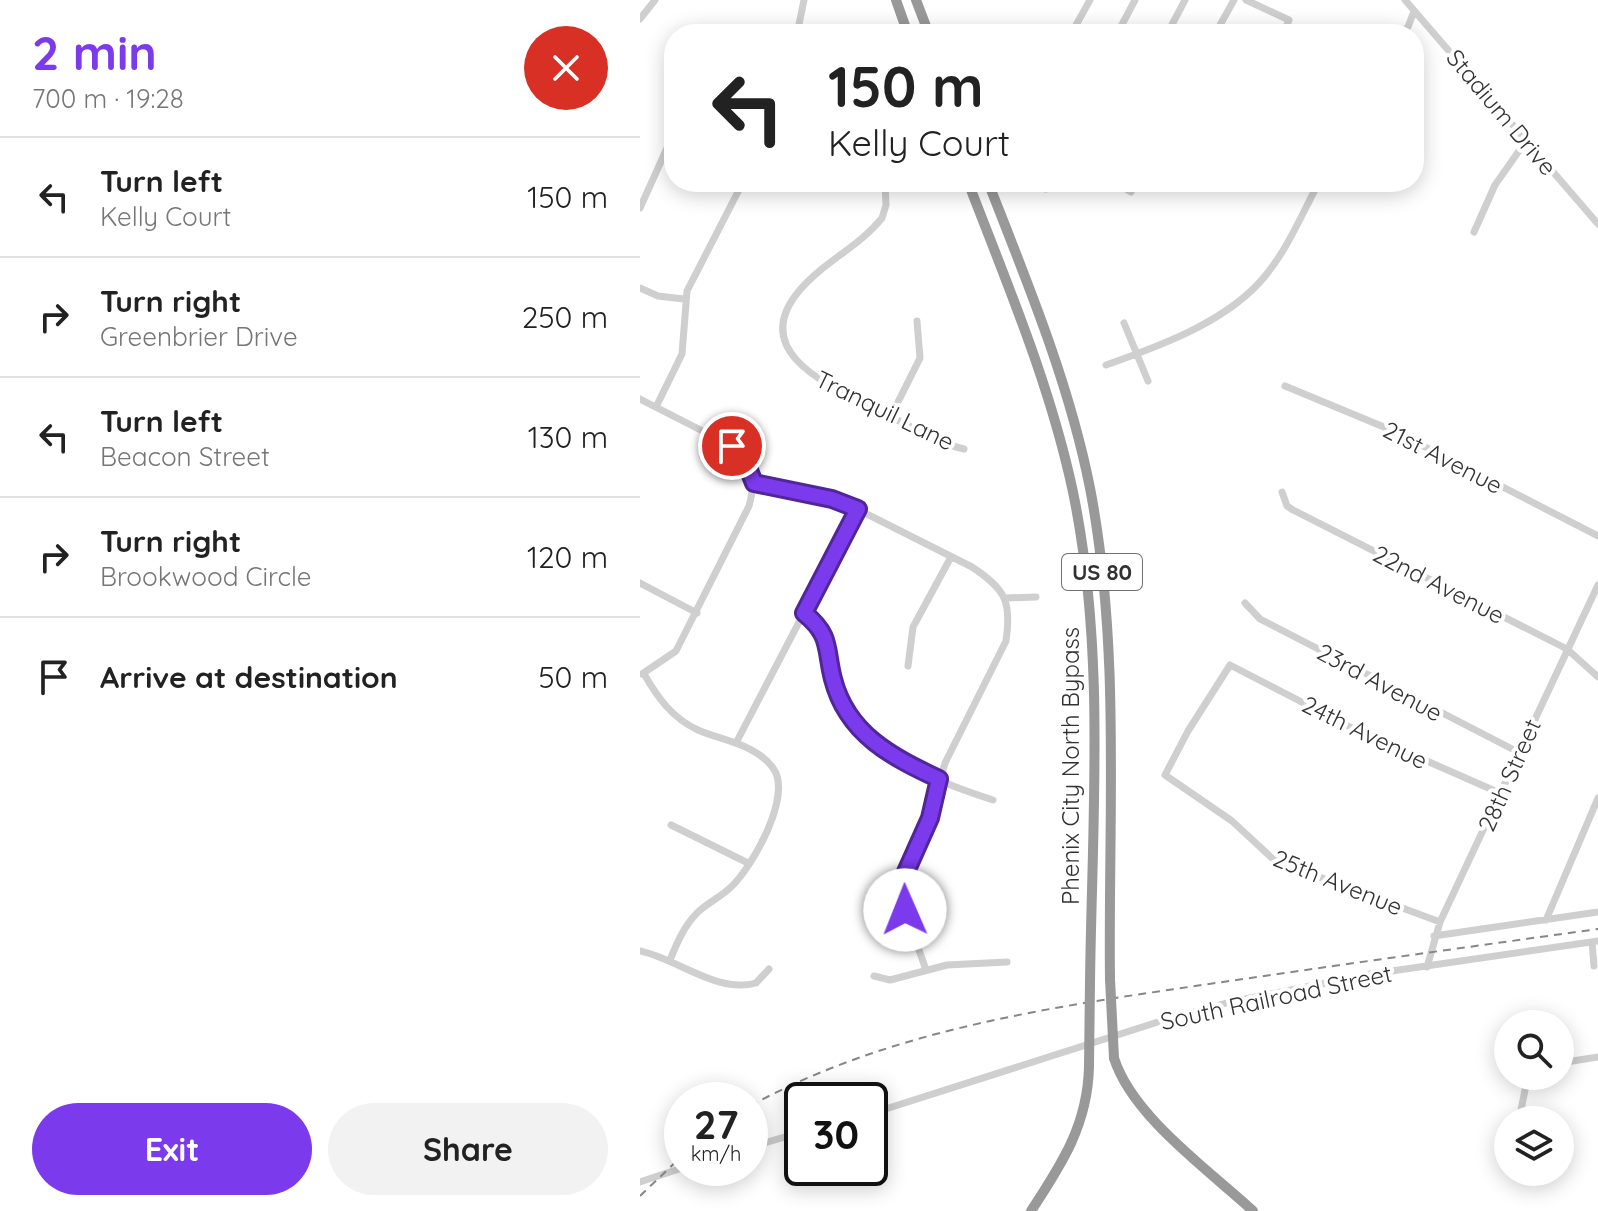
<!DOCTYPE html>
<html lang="en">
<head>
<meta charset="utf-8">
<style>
  body { margin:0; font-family:Quicksand,sans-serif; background:#f2f2f2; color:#222; height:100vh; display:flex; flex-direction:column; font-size:30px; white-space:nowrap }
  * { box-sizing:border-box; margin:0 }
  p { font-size:26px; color:#767676 }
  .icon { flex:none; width:44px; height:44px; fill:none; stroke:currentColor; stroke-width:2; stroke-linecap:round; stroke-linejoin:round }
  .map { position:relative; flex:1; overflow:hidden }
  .drawer { display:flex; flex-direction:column; background:#fff; width:640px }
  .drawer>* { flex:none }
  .guide { position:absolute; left:24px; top:24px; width:760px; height:168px; border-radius:32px; box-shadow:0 4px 20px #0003; background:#fff; color:#222; overflow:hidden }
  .fabs { position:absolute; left:854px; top:1010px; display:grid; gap:16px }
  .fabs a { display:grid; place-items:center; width:80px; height:80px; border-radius:50%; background:#fff; box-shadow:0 4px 20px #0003; font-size:40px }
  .speed { position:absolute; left:24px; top:1082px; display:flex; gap:16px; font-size:40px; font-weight:700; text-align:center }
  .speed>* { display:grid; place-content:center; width:104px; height:104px; border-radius:50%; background:#fff; box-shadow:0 4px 20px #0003; line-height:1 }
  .speed small { font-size:20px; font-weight:400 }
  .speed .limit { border:4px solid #111; border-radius:12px; background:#fff; color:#111 }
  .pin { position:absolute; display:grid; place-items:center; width:68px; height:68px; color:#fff; margin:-34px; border:4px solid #fff; border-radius:50%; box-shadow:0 2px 8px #0007 }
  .me { position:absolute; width:88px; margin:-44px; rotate:359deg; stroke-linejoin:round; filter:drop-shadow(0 0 6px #0008) }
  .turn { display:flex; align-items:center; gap:28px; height:168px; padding:0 32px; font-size:36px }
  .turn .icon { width:104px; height:104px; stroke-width:2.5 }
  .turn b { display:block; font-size:56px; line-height:68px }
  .round { display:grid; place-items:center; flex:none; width:84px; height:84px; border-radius:42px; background:#f2f2f2 }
  .overview { display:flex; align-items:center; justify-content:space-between; height:136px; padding:0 32px }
  h1 { font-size:48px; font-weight:700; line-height:60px; color:#7c3aed }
  .cta { display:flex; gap:16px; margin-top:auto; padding:16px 32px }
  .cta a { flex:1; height:92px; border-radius:48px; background:#7c3aed; color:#fff; font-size:32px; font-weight:700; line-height:92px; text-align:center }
  .cta a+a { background:#f2f2f2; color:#222 }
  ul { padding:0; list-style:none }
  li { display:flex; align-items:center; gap:24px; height:120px; padding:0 32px; border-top:2px solid #e0e0e0 }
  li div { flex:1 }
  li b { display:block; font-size:30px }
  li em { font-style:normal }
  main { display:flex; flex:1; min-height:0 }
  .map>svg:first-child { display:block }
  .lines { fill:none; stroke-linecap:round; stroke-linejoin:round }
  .minor { stroke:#cfcfcf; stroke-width:7 }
  .highway { stroke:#999; stroke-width:10 }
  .rail { stroke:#878787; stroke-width:2; stroke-dasharray:8 6; stroke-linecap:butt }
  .highway-bridge { stroke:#999; stroke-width:10 }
  .route-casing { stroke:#51269a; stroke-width:20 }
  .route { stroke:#7c3aed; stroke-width:14 }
  .labels { text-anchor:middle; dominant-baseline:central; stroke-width:8; stroke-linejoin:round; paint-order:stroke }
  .shield { fill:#fff; stroke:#707070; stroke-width:2 }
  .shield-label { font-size:22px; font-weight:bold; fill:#323232 }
  .street-label { font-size:24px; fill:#323232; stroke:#fff }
</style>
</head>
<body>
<main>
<section class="drawer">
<div class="overview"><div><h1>2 min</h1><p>700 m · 19:28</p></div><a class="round" style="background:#d93025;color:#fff"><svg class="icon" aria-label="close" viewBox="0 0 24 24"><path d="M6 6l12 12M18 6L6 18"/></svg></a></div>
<ul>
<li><svg class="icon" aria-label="left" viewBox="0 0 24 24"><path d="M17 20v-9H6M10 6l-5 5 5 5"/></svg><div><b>Turn left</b><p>Kelly Court</p></div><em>150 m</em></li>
<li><svg class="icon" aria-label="right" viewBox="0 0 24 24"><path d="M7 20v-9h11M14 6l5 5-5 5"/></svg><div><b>Turn right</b><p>Greenbrier Drive</p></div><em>250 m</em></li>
<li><svg class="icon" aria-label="left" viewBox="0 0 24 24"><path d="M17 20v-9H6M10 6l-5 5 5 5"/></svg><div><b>Turn left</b><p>Beacon Street</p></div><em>130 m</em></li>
<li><svg class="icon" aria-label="right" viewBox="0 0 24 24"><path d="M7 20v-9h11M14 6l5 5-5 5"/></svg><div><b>Turn right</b><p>Brookwood Circle</p></div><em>120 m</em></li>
<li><svg class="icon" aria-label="arrive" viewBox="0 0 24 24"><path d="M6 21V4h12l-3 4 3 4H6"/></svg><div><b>Arrive at destination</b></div><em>50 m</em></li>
</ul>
<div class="cta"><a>Exit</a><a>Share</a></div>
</section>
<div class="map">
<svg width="958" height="1211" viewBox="0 0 958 1211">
  <rect width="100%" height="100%" fill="#fff"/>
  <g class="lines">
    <path class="minor" d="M606,0L649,20L643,34
      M765,0L958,224
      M0,19L15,0
      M157,34L164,0
      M431,34L450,0
      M477,34L495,0
      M527,34L545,0
      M575,34L594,0
      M759,34L768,27L774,11
      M245,182L246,205L242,218C219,247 183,262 159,291C107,353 192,387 236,409C258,420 280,432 301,443L324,449
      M474,182L491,192L496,182
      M406,189L422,182
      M0,208L32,137
      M834,232L855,185L886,141
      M0,288L18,296L44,299
      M484,323L508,381
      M466,365C517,347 581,324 619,283C645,255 661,216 679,182
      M645,386L756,432L958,536
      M0,399L92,446C113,462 116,482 109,506L36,651L2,674
      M16,407L42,354L47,291L103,182
      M251,416L280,358L277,321
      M114,483L205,503L332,567C365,589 372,601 366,641L305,763L290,818L261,883L265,910L286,970
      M642,492L647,506L653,510L927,649L958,677
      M0,583L57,613
      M366,598L396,597
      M605,603L620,619L880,753
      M164,613C194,638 184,651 194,684C216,752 291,780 353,800
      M268,666L273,627L311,557
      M4,674C18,698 32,718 58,730C83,741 116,744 133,768C153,795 113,866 91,887C81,897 67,903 57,913C44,926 37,943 30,960
      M96,743L218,509
      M31,825L108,863
      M906,920L958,798
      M800,922L634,860L592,821L525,775L548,731L590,665L714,729L862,794
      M794,936L958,912
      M952,942L954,966
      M0,951C38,959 77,994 116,983L129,969
      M787,967L800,922L958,585
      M234,976L250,980L307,965L367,962
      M920,1063L958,1057
      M230,1114L521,1021L590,1002L731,974L958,941
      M879,1120L886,1085L893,1076
      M110,1147L162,1132
      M0,1182L42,1168"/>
    <path class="highway" d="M256,0L268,34
      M276,0L289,34
      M328,182C367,284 410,384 433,492C466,651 452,821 450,982
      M348,182C387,282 429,382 450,488C481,649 468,816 470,979
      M474,1058C492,1116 569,1170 613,1211
      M391,1211C422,1164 448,1124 449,1066"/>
    <path class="rail" d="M110,1106C251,1029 412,1007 569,984C698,965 828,947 958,929
      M0,1196L42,1156"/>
    <path class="highway-bridge" d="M470,979L474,1058
      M449,1066L450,982"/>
  </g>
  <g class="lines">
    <defs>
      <path id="route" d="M92,446L103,455L114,483L192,499L218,509L164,613C192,636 185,648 193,679C207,734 252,757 299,779L290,818L261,883L265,910"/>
    </defs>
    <use href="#route" class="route-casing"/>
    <use href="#route" class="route"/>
  </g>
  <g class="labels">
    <rect class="shield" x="422" y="554" width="80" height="36" rx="6"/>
    <g class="shield-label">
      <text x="462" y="572">US 80</text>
    </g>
    <g class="street-label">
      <text transform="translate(862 112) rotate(50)">Stadium Drive</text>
      <text transform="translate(245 410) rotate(26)">Tranquil Lane</text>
      <text transform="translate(803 457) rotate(27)">21st Avenue</text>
      <text transform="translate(799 584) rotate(27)">22nd Avenue</text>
      <text transform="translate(740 682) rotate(28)">23rd Avenue</text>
      <text transform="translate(725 732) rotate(26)">24th Avenue</text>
      <text transform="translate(430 766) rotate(-90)">Phenix City North Bypass</text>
      <text transform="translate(869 775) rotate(-66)">28th Street</text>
      <text transform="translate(698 882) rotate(22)">25th Avenue</text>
      <text transform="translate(636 997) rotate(-12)">South Railroad Street</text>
    </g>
  </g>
</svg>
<div class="fabs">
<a><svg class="icon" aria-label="search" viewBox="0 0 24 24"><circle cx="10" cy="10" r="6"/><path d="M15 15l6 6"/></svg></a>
<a><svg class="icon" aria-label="layers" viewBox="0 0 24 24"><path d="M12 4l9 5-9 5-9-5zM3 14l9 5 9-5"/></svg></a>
</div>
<div class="speed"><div>27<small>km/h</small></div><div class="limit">30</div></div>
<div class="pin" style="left:92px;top:446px;background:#d93025"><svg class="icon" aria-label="arrive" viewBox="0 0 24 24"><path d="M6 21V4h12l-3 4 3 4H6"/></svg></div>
<svg class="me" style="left:265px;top:910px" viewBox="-20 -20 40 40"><circle r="19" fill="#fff"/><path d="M0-13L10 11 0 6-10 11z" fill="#7c3aed"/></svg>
<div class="guide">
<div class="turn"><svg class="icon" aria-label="left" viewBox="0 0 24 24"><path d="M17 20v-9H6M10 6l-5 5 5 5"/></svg><div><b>150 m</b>Kelly Court</div></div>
</div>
</div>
</main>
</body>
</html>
